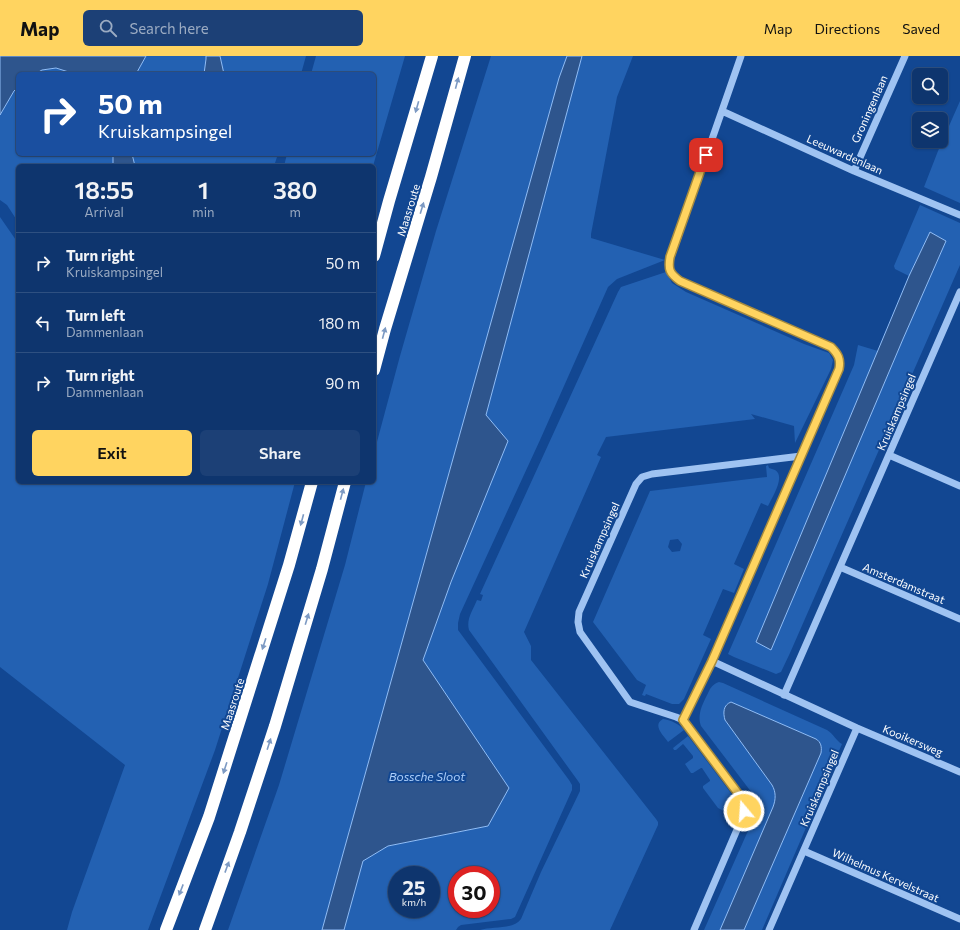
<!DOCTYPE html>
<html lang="en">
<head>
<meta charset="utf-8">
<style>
  body { margin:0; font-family:Commissioner,sans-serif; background:#1c4076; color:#f1f3f6; height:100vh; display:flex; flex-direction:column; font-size:15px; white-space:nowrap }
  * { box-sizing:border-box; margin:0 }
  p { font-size:13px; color:#9babc2 }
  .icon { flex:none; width:22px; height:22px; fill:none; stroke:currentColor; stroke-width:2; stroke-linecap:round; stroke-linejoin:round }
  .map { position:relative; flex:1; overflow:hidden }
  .details { position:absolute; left:16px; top:108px; width:360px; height:320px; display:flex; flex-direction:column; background:#0e356e; border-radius:6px; box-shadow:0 1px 3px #0004,0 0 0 1px #2e5081 }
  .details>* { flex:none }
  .banner { position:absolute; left:16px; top:16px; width:360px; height:84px; border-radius:6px; box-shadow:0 1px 3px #0004,0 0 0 1px #2e5081; background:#1a4fa0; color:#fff; overflow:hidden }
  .buttons { position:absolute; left:912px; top:12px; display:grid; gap:8px }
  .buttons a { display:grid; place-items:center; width:36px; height:36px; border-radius:6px; background:#0e356e; box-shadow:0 1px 3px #0004,0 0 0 1px #2e5081; font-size:20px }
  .speed { position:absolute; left:388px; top:810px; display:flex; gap:8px; font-size:20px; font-weight:700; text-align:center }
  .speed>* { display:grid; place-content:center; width:52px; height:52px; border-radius:50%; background:#0e356e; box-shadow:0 1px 3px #0004,0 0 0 1px #2e5081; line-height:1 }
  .speed small { font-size:10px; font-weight:400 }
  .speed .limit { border:6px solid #d22; background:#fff; color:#111 }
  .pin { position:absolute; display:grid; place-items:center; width:34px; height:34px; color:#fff; margin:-17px; border-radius:8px; box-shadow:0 2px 6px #0006 }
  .me { position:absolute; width:44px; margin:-22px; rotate:342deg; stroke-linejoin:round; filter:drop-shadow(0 0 3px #0008) }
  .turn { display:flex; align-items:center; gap:14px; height:84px; padding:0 16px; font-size:18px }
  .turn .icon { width:52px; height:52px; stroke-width:2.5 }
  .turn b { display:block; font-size:28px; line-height:34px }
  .eta { display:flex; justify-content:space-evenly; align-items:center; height:68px; text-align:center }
  .eta b { font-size:24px; font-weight:600; line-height:28px }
  .cta { display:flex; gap:8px; margin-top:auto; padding:8px 16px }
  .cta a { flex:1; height:46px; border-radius:6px; background:#ffd460; color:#111; font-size:16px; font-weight:600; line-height:46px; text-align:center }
  .cta a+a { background:#1c4076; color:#f1f3f6 }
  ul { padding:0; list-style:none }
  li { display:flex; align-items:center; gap:12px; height:60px; padding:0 16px; border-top:1px solid #2e5081 }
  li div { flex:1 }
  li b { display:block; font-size:15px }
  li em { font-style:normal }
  header { display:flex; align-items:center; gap:24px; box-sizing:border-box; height:56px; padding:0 20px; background:#ffd460; color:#111 }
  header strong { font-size:19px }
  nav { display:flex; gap:22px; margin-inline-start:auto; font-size:14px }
  .search { width:280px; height:36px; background:#1c4076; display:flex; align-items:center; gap:10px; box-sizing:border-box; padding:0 14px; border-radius:6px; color:#9babc2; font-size:15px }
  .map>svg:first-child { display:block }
  .green { fill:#2361b2; fill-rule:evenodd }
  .water { fill:#2e558d; stroke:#90bdf6 }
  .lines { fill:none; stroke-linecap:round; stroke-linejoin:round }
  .minor { stroke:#9fc3f2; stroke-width:7 }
  .highway { stroke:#fff; stroke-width:12 }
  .oneway { fill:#7d9ac3 }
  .route-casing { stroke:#a68a3e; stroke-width:10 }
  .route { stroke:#ffd460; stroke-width:7 }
  .labels { text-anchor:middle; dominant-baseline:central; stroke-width:4; stroke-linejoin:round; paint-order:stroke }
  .street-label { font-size:11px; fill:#fff; stroke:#124792 }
  .water-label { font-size:12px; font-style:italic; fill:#abcdf9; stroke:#124792 }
</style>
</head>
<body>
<header>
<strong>Map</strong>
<div class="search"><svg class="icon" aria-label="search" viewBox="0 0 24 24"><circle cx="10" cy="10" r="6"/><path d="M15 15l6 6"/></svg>Search here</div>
<nav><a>Map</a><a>Directions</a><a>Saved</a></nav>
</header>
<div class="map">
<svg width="960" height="874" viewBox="0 0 960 874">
  <rect width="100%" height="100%" fill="#124792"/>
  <path class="green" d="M146,0H206V3L204,18H136Z
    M220,0H306L301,18H224Z
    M316,0H405L373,110H284L287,98H374V18H311Z
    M491,0H567L559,22L344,794L322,874H228L279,729L345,509L366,426H374V397L400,300L436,175Z
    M582,0H633L617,41L591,178V182L665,204L617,223L608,231L540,384L460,558L458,567V574L569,724L572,729V734L515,861L511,863L461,869L458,871L456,874H344L362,805L388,790L488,770L508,732L423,604L451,526L486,359ZM397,819H431V853H397ZM457,819H491V853H457Z
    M56,12L75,18H35L42,14Z
    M18,31V98H113V110H18V166L7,149L0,144V59L14,35Z
    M960,45V147L924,131L938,95Z
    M132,98H278L274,110H135Z
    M920,149L960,167V209L790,597L781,616L776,618L734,601L728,598L854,309L858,289L878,295L756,586L771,593L903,283L946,185L930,176L909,220L895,213L894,210Z
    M0,161L18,187V426H295L268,528L215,694L148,874H67L72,856L125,709L0,611Z
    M666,216L672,227L686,236L804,288L829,297L833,304L831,313L795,387L794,370L751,358L755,363L606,381L597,399L601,401L524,576L531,590V604L656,763L658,766V769L610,874H480C492,870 513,874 521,863L541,816L580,735V728L578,725L469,574C466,563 473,554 477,544L481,545L483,539L480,538L618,236L621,231Z
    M768,409L769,412C771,413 773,413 775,414C786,420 772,442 768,450L761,447L734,508L744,513L734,537L723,533L703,579L711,583L684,643L679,648H672L646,638L645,640L642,639L646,629L637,624L593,566L650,435L767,421L766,410ZM678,483L682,488L680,495L672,496L668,491L670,484Z
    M719,626L723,627L827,674C834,678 836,685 842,688L762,874H744L821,697C822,691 821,686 816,683L733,647L731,646L726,649L724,658L725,664L772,729C776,736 776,743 773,751L720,874H704L755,759C757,751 756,744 752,737L701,670C696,657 705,644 710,633C713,629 715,627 719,626Z
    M663,663C670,664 680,668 684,674L668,686C663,679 652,669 663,663Z
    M688,680L736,744L737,751L734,756L728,757L718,752L703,732V730L710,725V724L702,712H701L693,717H691L685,708L693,702V700L684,689L683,688L676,694H674L673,692Z"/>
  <path class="water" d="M0,0H146L136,18H75L56,12L42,14L35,18H18V31L14,35L0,59Z
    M206,0H220L224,18H204L206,3Z
    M567,0H582L486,359L508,385L451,526L423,604L509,732L488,770L388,790L363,805L344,874H322L344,794L559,22Z
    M113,98H132L135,110H113Z
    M930,176L946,185L903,283L771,594L756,586L909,220Z
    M731,646L816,683C821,686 822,691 821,697L744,874H720L773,751C776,743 776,736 772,729L725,664C723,657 723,649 731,646Z"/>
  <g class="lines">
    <path class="minor" d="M722,55L854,115L960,159
      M854,115L905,0
      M889,399L960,430
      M840,511L960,563
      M712,605L857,672L960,716
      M784,639L960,236
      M683,664L676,661L630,646L580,576L578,566L579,556L636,428L642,421L652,418L801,400
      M804,795L960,863
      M694,874L739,769L744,755L745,748L740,740L683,664L712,605L839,313C841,303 838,298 831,291L679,225C669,217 668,213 671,201L741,0
      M769,874L857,672"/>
    <path class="highway" d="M374,200L389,145L432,0
      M374,314L385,273L431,121L465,0
      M166,874L209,761L289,509L312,426
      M205,874L240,776L275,670L322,513L345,426"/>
  </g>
  <defs><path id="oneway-solid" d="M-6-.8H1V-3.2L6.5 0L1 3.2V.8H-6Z"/></defs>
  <g class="oneway">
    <use href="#oneway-solid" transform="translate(457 27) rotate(-75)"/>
    <use href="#oneway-solid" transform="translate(417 51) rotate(106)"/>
    <use href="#oneway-solid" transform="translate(422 152) rotate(-73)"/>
    <use href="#oneway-solid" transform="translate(384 277) rotate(-75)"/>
    <use href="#oneway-solid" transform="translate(342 438) rotate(-75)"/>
    <use href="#oneway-solid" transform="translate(302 464) rotate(105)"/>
    <use href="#oneway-solid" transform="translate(307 563) rotate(-73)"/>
    <use href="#oneway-solid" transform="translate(264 588) rotate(108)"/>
    <use href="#oneway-solid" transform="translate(269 688) rotate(-72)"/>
    <use href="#oneway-solid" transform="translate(225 712) rotate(108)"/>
    <use href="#oneway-solid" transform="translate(227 811) rotate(-70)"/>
    <use href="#oneway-solid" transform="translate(181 834) rotate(111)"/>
  </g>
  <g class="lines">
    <defs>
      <path id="route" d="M706,99L670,201C668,213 669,217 680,225L831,291C838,298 841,303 839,313L712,605L683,664L740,740L745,748L744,755"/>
    </defs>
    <use href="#route" class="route-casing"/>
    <use href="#route" class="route"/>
  </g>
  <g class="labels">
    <g class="street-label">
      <text transform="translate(869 53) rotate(-66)">Groningenlaan</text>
      <text transform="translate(845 98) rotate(24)">Leeuwardenlaan</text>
      <text transform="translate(408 154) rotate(-73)">Maasroute</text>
      <text transform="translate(896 356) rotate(-67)">Kruiskampsingel</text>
      <text transform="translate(599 484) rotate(-66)">Kruiskampsingel</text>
      <text transform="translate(904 527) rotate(23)">Amsterdamstraat</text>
      <text transform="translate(232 648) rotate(-72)">Maasroute</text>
      <text transform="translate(913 684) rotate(23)">Kooikersweg</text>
      <text transform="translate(819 732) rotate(-67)">Kruiskampsingel</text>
      <text transform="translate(886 819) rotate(24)">Wilhelmus Kervelstraat</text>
    </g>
    <g class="water-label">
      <text x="427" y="720">Bossche Sloot</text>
    </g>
  </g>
</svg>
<div class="buttons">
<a><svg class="icon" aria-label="search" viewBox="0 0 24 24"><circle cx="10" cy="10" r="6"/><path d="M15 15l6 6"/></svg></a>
<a><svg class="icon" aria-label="layers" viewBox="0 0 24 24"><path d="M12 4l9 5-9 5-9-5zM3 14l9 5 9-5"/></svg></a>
</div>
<div class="speed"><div>25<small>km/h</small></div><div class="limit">30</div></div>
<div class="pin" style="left:706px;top:99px;background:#d93025"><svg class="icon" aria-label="arrive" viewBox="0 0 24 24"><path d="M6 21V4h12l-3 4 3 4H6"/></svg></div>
<svg class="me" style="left:744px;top:755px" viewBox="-20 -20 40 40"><circle r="17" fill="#ffd460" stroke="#fff" stroke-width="3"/><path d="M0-11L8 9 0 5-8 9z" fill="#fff"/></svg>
<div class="banner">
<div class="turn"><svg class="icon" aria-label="right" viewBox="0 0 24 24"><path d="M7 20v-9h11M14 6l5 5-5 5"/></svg><div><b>50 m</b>Kruiskampsingel</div></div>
</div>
<section class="details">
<div class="eta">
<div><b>18:55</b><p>Arrival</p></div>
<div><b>1</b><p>min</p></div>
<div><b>380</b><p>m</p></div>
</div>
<ul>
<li><svg class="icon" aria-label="right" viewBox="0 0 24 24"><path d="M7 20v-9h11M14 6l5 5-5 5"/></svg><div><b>Turn right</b><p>Kruiskampsingel</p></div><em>50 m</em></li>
<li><svg class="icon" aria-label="left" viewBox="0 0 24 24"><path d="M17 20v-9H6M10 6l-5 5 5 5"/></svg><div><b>Turn left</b><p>Dammenlaan</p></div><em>180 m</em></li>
<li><svg class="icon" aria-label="right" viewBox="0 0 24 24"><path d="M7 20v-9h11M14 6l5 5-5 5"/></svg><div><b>Turn right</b><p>Dammenlaan</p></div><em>90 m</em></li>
</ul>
<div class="cta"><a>Exit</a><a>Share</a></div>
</section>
</div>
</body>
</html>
